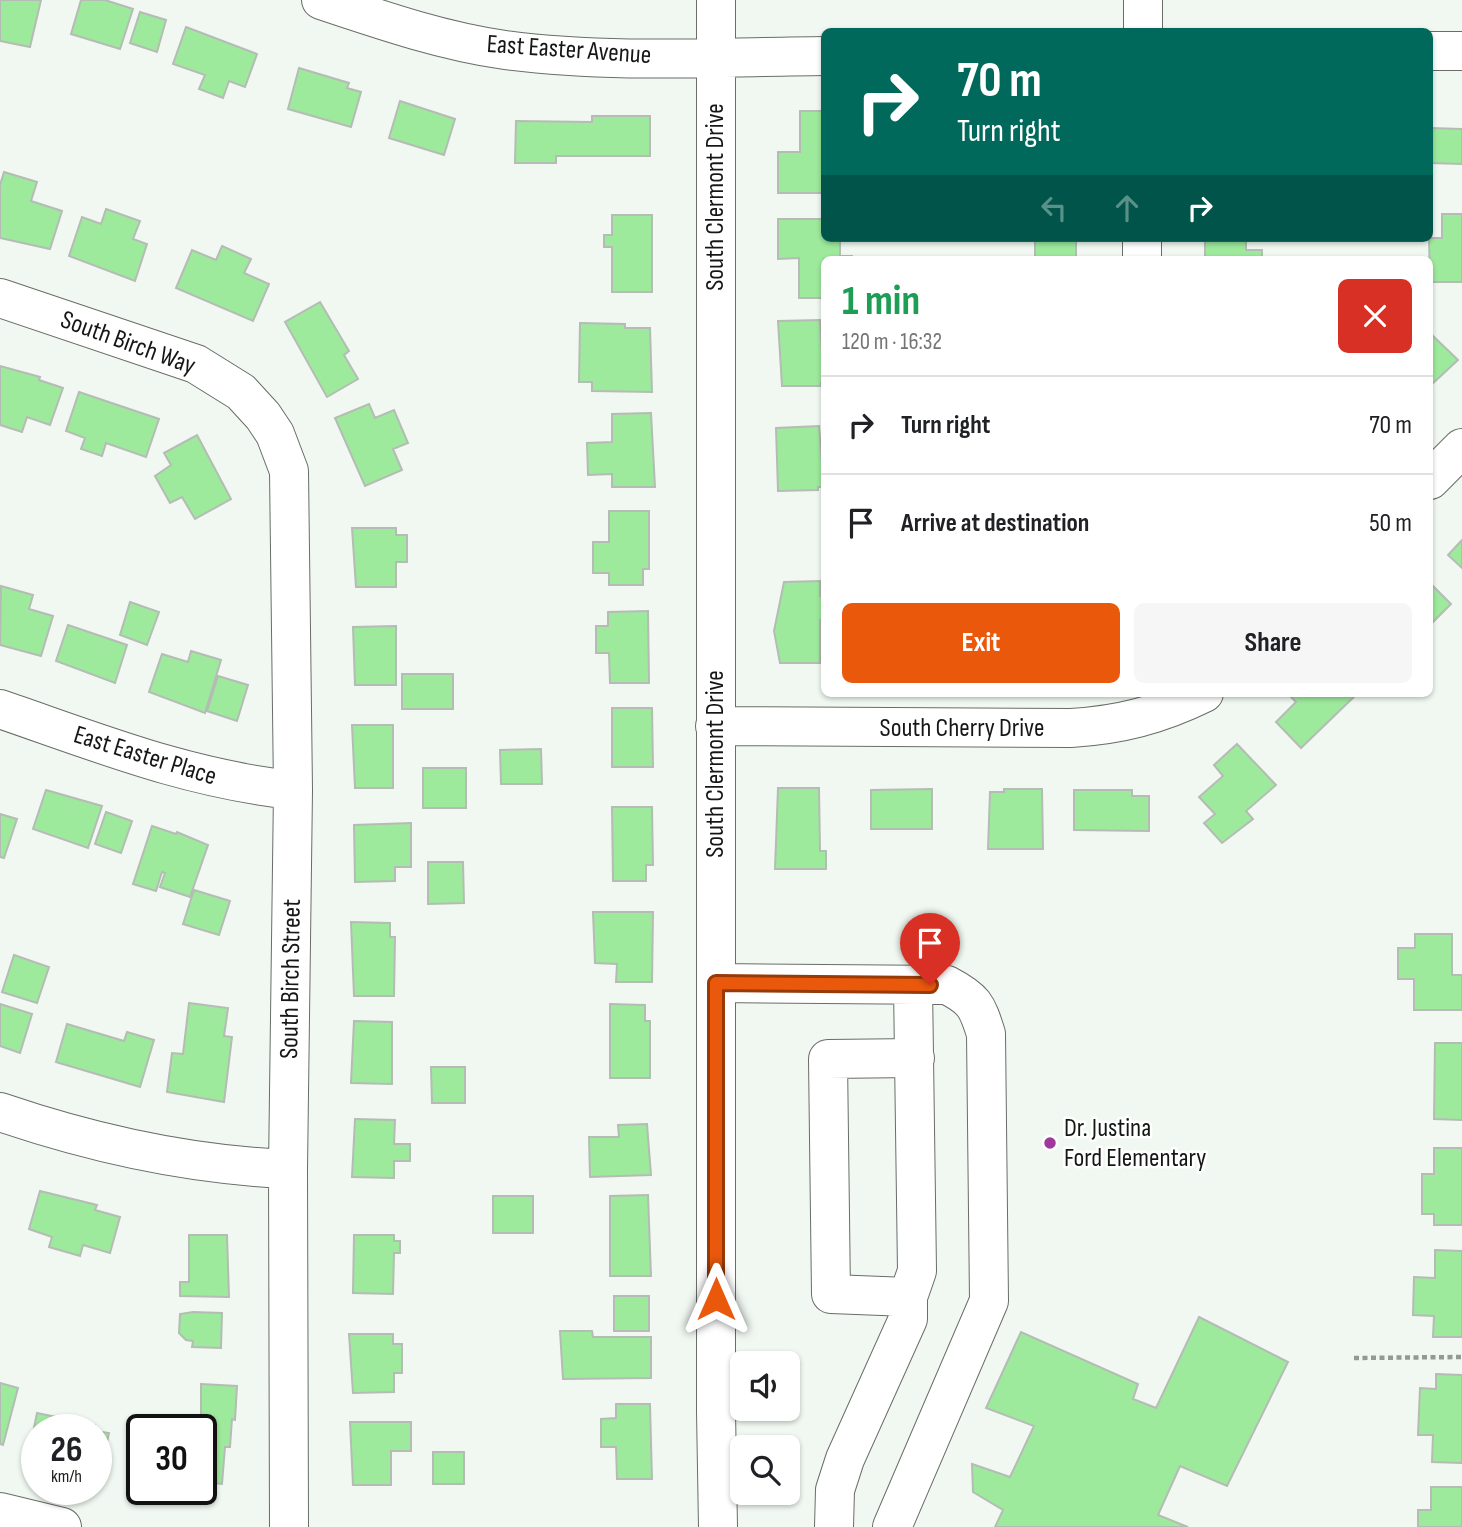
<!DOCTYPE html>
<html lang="en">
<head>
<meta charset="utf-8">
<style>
  body { margin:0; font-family:"Sofia Sans Condensed",sans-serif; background:#f6f6f6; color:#202124; height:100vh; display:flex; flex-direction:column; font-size:26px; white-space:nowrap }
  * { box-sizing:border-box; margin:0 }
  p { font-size:23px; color:#757577 }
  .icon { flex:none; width:38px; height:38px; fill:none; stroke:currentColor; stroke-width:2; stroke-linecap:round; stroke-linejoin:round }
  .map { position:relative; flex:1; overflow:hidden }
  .details { position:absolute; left:821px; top:256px; width:612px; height:441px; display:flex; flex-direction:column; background:#fff; border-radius:10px; box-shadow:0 2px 5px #0004 }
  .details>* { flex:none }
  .banner { position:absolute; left:821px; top:28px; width:612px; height:214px; border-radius:10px; box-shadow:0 2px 5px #0004; background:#00695c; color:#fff; overflow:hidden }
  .fabs { position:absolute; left:730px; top:1351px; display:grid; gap:14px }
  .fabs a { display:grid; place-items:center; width:70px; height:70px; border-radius:10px; background:#fff; box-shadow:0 2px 5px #0004; font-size:35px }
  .speed { position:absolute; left:21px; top:1414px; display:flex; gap:14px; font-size:35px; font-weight:700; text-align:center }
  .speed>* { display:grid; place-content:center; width:91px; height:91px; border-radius:50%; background:#fff; box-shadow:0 2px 5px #0004; line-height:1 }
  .speed small { font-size:18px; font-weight:400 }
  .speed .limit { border:4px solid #111; border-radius:10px; background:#fff; color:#111 }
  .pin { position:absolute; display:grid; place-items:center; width:60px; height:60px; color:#fff; margin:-72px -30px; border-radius:50% 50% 50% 0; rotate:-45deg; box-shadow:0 0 7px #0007 }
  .pin .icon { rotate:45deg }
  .me { position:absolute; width:77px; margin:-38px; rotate:0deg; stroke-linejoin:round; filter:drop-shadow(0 0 5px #0008) }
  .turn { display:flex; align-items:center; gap:24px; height:147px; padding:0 21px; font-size:32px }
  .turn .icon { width:91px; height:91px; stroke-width:2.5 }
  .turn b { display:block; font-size:49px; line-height:60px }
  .lanes { display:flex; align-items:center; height:66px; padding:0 21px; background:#0003; justify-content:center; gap:35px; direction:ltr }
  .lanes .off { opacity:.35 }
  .round { display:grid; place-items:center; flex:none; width:74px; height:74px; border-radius:10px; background:#f6f6f6 }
  .summary { display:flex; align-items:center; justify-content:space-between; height:119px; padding:0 21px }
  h1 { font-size:42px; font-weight:700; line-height:52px; color:#1e9e55 }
  .primary-button { display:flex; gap:14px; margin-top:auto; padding:14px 21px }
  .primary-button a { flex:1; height:80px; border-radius:10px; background:#ea580c; color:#fff; font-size:28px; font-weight:700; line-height:80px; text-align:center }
  .primary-button a+a { background:#f6f6f6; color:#202124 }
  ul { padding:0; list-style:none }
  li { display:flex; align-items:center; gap:21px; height:98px; padding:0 21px; border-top:2px solid #e0e0e0 }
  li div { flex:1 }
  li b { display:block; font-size:26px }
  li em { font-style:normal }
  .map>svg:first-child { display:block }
  .building { fill:#9eea9d; stroke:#b5bbb5; stroke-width:2 }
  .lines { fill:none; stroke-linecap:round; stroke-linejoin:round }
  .minor-casing { stroke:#686d68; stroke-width:40 }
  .path { stroke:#949994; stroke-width:4.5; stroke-dasharray:5 3.5; stroke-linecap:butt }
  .minor { stroke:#fff; stroke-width:38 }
  .route-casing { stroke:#983908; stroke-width:18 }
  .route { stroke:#ea580c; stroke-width:12 }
  .poi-dot { fill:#a1389b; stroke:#fff; stroke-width:2.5 }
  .labels { text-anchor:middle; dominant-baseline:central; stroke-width:5; stroke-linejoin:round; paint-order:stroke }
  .street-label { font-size:26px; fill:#151715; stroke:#fff }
  .poi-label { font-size:26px; fill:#151715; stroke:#fff; text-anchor:start }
</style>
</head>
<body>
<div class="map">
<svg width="1462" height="1527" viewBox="0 0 1462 1527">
  <rect width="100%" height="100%" fill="#f1f8f1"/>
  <path class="building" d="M0,0H41L30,47L0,41Z
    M81,0H105L133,9L120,49L71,34Z
    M140,12L166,20L157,52L130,43Z
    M186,27L257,54L245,87L229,81L223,98L199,89L205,75L173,64Z
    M299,68L349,83L347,88L361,92L351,127L288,109Z
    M400,101L455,119L444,155L389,138Z
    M800,111H824V193H778V152H800Z
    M592,116H650V156H556V163H515L516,121L592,122Z
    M1430,128L1462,129V164L1430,163Z
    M4,172L37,182L31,201L62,211L50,249L0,238V185Z
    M106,209L140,221L133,239L147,244L135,281L69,256L82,217L101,224Z
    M1442,214H1462V282H1430L1429,238H1442Z
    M612,215H652V292H612V247H604V235H612Z
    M778,219H824V238H840V256H852V259H824V298H799V258L778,259Z
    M1035,238H1076V259H1035Z
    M1205,238H1246V250H1262V259H1205Z
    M222,246L251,259L244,273L269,284L253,321L176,288L192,250L216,260Z
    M320,302L349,351L344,355L358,379L327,397L285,322Z
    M820,320L824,383H821V386H782L778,321Z
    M580,323L625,324V328H650L652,392L592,391V382H579Z
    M1431,334L1458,360L1430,386V335Z
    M0,366L40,377L39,380L63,388L50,425L27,417L22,432L0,425Z
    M79,392L159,419L146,457L106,443L102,456L81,449L85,438L66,431Z
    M369,404L375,418L394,410L408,443L393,449L402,470L365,486L335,418Z
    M651,413L655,487H612V474L588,475L587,443L612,442V414Z
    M819,426L824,487H818V490L778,491L776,428Z
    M197,435L231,499L195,519L182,497L170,503L155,476L171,465L164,453Z
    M609,511H649V569H643V585H609V573H593V542H609Z
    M352,528H396V535H407V562H396V587H356Z
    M1462,540V568L1448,555Z
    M820,581V596H824V620H820V663H780L774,631L784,582Z
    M1430,583L1451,604L1430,625Z
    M1,586L33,595L29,609L53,616L41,656L0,645Z
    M130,602L159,612L147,645L120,635Z
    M648,611L649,683H610L609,653H596V626H608V612Z
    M68,625L127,645L115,683L56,661Z
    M396,626V685H355L353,627Z
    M191,651L221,660L205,713L149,692L162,654L188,662Z
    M402,674H453V709H402Z
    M218,676L248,685L237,721L207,711Z
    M1295,693H1358L1301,748L1276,722L1296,702L1291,697Z
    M612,708H652L653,767H612Z
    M352,725H393V788H355Z
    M1237,744L1276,785L1246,811L1253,819L1222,843L1204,823L1215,814L1199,797L1223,776L1214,765Z
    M541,749L542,784H501L500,750Z
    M423,768H466V808H423Z
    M778,788H819L820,851H826V869H775Z
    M932,789V829H871V790Z
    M1004,789H1042L1043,849H988L990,792H1004Z
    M46,790L102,806L88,848L33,829Z
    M1074,790H1132V796H1149V831L1074,830Z
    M612,807H652L653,865H646V881H613Z
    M106,812L132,821L121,853L95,844Z
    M0,814L17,819L4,858L0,857Z
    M411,823V867H395V881L355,882L354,825Z
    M152,826L176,834L177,832L208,845L190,897L160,887L165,873L162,872L156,891L133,884Z
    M428,862H463L464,903L428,904Z
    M194,890L230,901L219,935L183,924Z
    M593,912H653L652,982H616L617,964L595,963Z
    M351,922L390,923V937H395L394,996H354Z
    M1415,934H1452V975H1462V1010H1414V979H1398V948H1415Z
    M14,955L49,967L37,1003L2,992Z
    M189,1003L228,1008L224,1036L232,1037L224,1102L167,1092L172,1053L183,1054Z
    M0,1004L32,1014L20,1053L0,1046Z
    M610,1004L645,1005V1021H650V1078H610Z
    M354,1021L392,1022V1084L351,1083Z
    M67,1024L124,1041L127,1032L154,1040L140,1087L56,1062Z
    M1435,1043H1462V1120L1434,1119Z
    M431,1067H465V1103H432Z
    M355,1119L395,1120L394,1144H410V1161H394V1178L352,1177Z
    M647,1124L651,1175L590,1177L589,1137H619L618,1125Z
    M1434,1148H1462V1225H1434V1214H1422V1174H1434Z
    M40,1191L97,1205L95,1210L120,1217L110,1253L83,1245L80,1256L49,1247L52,1237L29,1229Z
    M648,1195L651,1276H610V1196Z
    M493,1196H533V1233H493Z
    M189,1235H227L229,1297L180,1296V1282H189Z
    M354,1235H394V1241H400V1253H394L393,1294L353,1293Z
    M1435,1250L1462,1251V1337H1433L1434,1316L1413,1315L1414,1277L1435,1278Z
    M614,1296H649V1331H614Z
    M193,1312L222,1313L221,1348L192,1347L193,1341L186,1340L179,1333L180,1314Z
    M1199,1317L1288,1362L1227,1486L1180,1466L1158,1515L1188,1527H995L1003,1510L973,1492L972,1464L1010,1477L1034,1426L986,1408L1021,1332L1138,1384L1133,1399L1156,1408Z
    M560,1331H592L593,1337H651V1378L563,1379Z
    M349,1334H393V1344H402V1373H394V1392L353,1393Z
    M1436,1374L1462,1375V1463L1432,1462L1433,1435H1418L1420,1388L1436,1389Z
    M0,1383L18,1388L3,1445L0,1444Z
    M201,1384L237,1386L235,1420L232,1419L230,1447H225L222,1484L201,1482Z
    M616,1404H650L652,1479H617L616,1447H601V1419L616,1418Z
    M37,1413L95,1425L94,1430H37V1453L29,1452Z
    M350,1422H411V1451H391V1485H353Z
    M96,1431L109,1433L101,1470L96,1469Z
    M433,1452H464V1484H433Z
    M1431,1487H1462V1527H1418V1510H1431Z"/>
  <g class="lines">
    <defs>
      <path id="minor" d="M321,0C381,20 442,41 505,50C610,64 719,57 824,56
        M716,0V1411L718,1527
        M1143,32V0
        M1430,51H1462
        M1142,259V238
        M0,298L196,364L241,392L263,416L275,434L289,471L293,790L288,1169L289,1527
        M1430,480L1462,448
        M0,709C99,743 188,779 293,790
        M715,726L1071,728C1120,725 1159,715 1204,693
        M716,983L947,985C974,999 977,1005 986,1034L989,1301L892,1527
        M0,1112C94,1144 189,1165 288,1169
        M908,1297L831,1294L828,1059L915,1058
        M0,1512L62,1527
        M834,1527L835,1490L845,1459L908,1319V1297L917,1271L913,985"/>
    </defs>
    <use href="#minor" class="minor-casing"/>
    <path class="path" d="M1354,1358L1462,1357"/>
    <use href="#minor" class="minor"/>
  </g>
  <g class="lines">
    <defs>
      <path id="route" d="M716,1299V983L930,985"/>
    </defs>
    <use href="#route" class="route-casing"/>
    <use href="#route" class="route"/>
  </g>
  <circle class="poi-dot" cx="1050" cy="1143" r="7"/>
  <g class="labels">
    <g class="street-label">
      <text transform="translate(569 50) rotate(4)">East Easter Avenue</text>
      <text transform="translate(715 197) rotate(-90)">South Clermont Drive</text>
      <text transform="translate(128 343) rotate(20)">South Birch Way</text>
      <text x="962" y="728">South Cherry Drive</text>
      <text transform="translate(145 756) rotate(17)">East Easter Place</text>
      <text transform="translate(715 764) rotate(-90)">South Clermont Drive</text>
      <text transform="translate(291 979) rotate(-89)">South Birch Street</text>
    </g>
    <g class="poi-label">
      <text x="1064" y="1128">Dr. Justina<tspan x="1064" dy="30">Ford Elementary</tspan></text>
    </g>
  </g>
</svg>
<div class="fabs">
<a><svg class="icon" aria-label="sound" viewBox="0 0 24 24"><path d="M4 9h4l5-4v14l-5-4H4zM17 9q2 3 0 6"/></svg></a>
<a><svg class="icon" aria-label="search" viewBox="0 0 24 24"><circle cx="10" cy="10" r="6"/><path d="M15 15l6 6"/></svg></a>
</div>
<div class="speed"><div>26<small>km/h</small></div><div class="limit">30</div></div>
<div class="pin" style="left:930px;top:985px;background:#d93025"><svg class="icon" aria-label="arrive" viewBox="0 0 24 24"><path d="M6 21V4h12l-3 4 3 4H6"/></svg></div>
<svg class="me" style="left:716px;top:1299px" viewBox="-20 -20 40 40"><path d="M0-17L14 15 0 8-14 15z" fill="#ea580c" stroke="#fff" stroke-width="4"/></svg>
<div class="banner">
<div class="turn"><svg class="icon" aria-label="right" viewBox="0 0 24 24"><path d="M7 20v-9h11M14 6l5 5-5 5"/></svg><div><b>70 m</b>Turn right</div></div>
<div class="lanes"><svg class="icon off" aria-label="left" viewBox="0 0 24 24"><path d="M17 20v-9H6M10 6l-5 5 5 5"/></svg><svg class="icon off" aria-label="ahead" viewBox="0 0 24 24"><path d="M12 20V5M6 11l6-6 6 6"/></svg><svg class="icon" aria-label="right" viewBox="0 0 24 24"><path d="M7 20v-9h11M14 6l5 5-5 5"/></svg></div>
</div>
<section class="details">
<div class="summary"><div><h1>1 min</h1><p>120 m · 16:32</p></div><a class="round" style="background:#d93025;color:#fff"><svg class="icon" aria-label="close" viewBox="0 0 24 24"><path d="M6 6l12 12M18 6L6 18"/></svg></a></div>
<ul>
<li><svg class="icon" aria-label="right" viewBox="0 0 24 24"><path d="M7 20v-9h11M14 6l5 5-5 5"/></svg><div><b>Turn right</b></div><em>70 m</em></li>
<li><svg class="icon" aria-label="arrive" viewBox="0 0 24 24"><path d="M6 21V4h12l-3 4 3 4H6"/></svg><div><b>Arrive at destination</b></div><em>50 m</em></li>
</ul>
<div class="primary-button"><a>Exit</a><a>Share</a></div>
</section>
</div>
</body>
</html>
